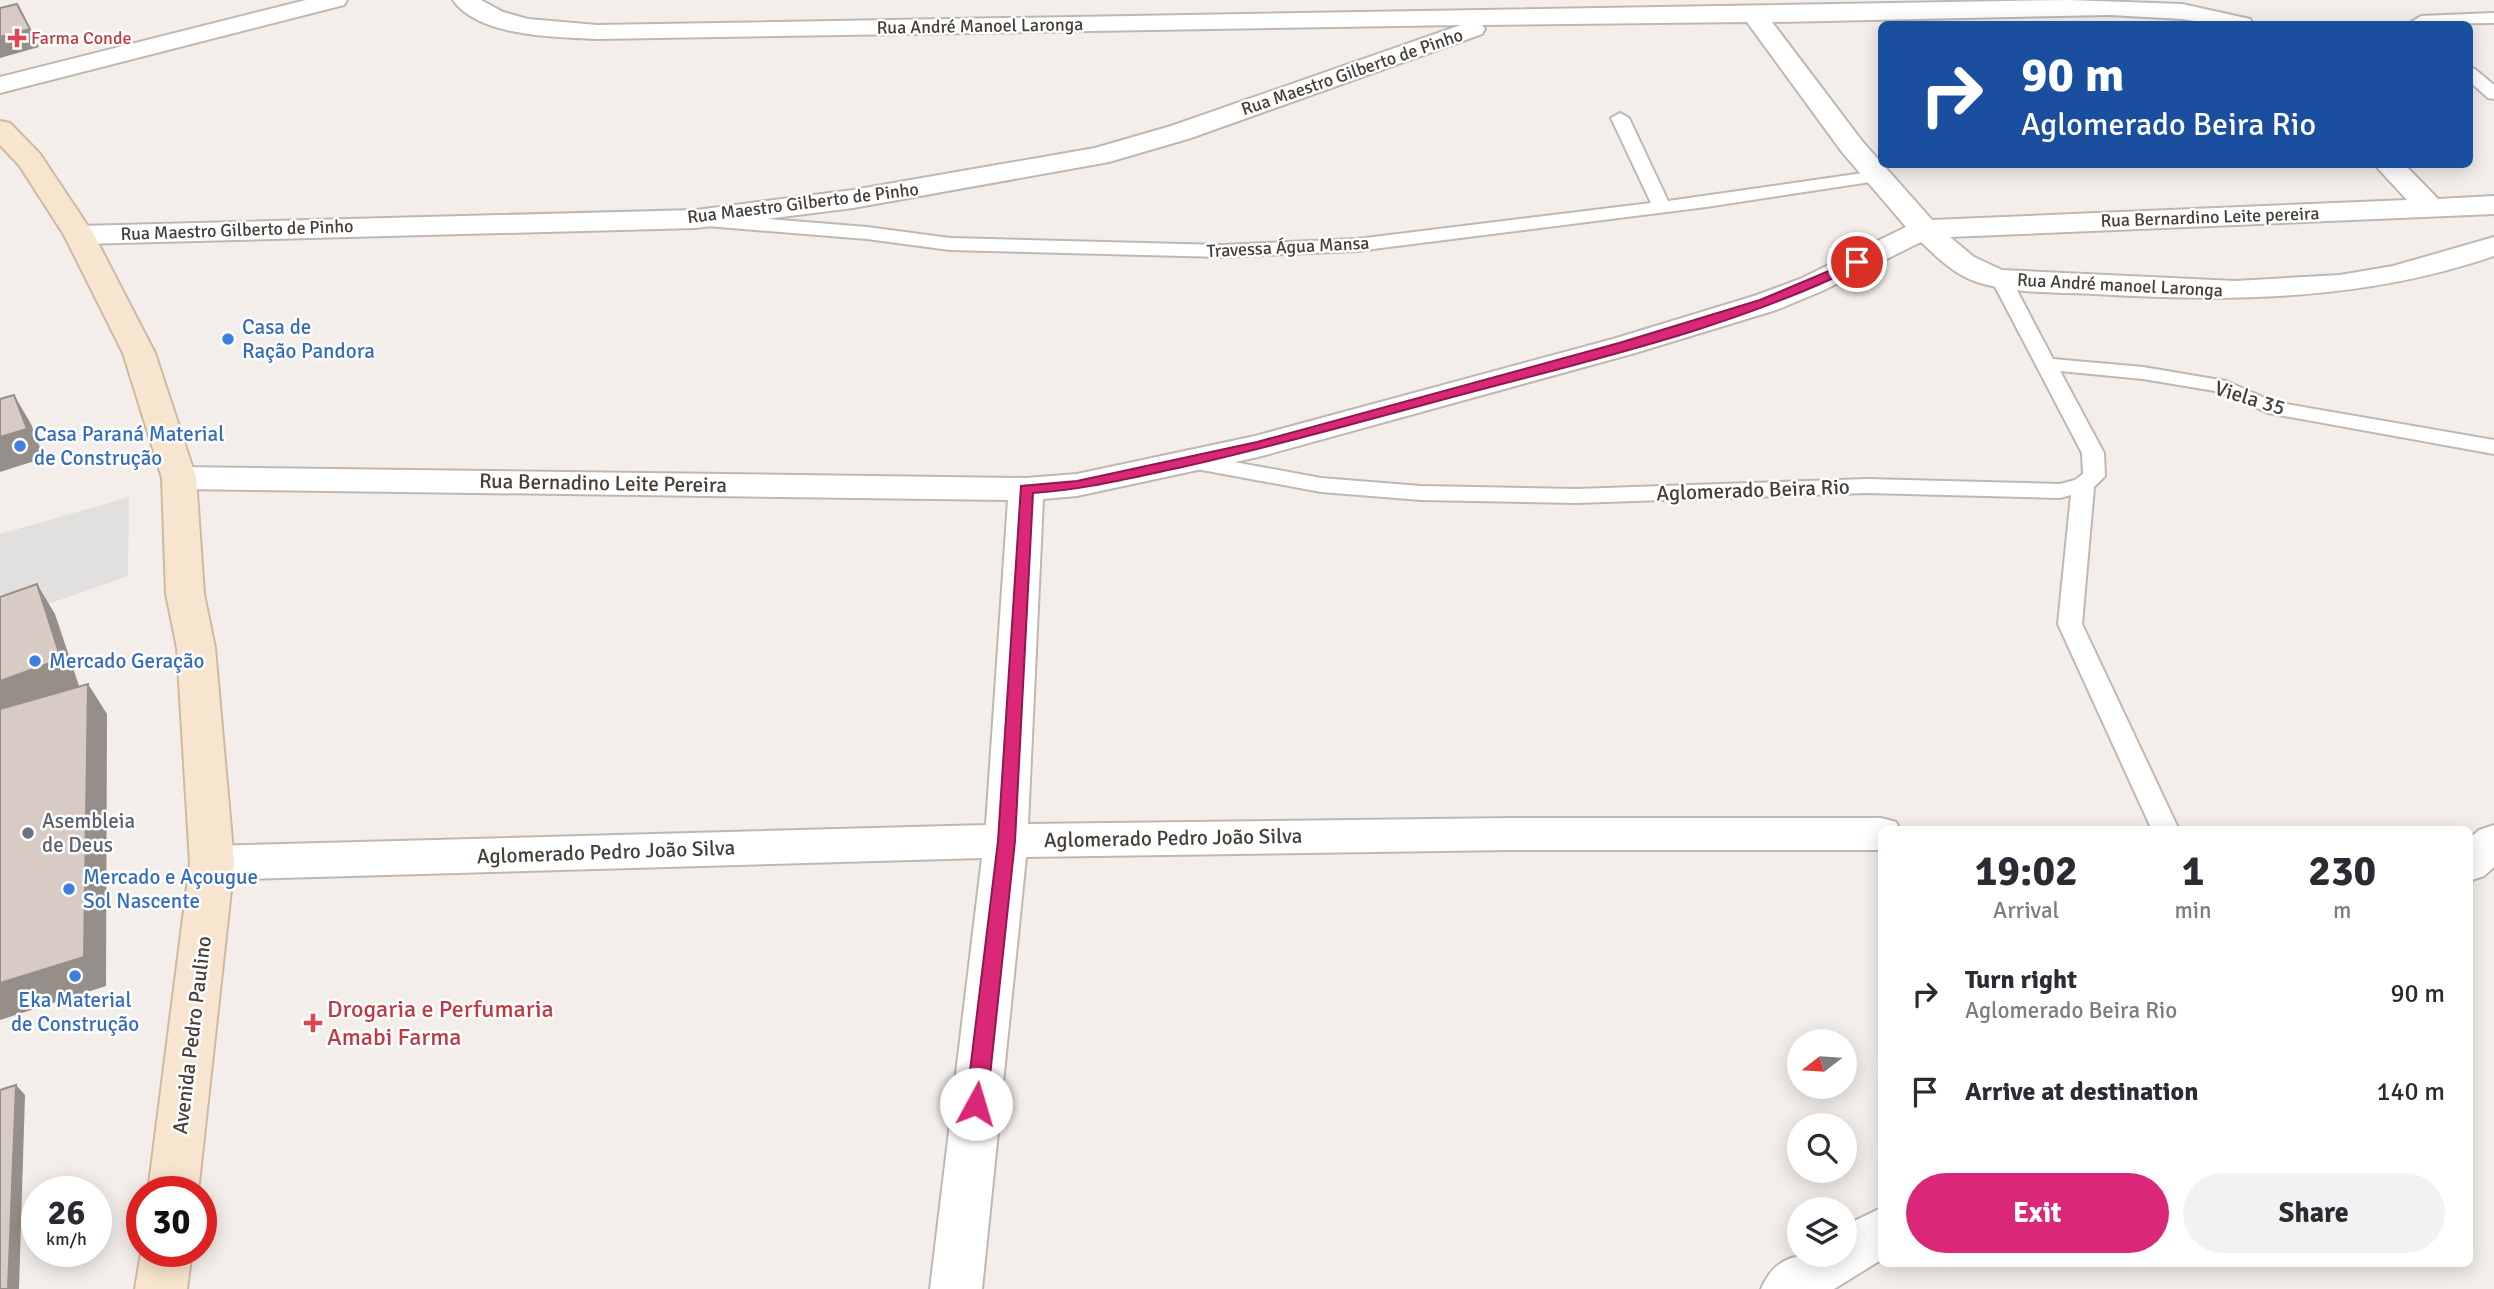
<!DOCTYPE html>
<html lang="en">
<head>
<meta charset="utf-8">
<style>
  body { margin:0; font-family:Signika,sans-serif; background:#f2f2f3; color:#2b2b33; height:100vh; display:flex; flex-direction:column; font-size:26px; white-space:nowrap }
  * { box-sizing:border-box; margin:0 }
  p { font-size:23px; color:#7c7c81 }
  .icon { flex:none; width:38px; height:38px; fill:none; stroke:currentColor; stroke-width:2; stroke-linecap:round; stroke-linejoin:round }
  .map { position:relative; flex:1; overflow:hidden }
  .sheet { position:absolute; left:1878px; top:826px; width:595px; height:441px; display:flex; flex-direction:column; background:#fff; border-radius:10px; box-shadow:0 4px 18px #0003 }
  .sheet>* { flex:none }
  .guide { position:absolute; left:1878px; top:21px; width:595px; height:147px; border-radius:10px; box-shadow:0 4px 18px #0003; background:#1a4fa0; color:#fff; overflow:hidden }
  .needle { width:46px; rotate:253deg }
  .buttons { position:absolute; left:1787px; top:1029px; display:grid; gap:14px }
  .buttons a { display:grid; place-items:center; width:70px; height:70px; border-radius:50%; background:#fff; box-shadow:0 4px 18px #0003; font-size:35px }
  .speed { position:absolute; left:21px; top:1176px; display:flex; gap:14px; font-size:35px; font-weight:700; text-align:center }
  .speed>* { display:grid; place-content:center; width:91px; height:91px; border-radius:50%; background:#fff; box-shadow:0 4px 18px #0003; line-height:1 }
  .speed small { font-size:18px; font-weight:400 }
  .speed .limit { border:10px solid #d22; background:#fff; color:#111 }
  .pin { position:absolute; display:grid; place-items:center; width:60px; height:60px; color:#fff; margin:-30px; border:4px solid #fff; border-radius:50%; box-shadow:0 2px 7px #0007 }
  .me { position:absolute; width:77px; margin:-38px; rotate:6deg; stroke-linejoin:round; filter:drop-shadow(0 0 5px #0008) }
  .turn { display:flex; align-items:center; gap:24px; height:147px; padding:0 28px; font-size:32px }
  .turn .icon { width:91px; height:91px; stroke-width:2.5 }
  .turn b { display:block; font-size:49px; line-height:60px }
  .eta { display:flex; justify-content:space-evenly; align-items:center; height:119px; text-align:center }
  .eta b { font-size:42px; font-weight:700; line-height:49px }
  .cta { display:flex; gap:14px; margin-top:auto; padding:14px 28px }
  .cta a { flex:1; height:80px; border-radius:42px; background:#db2777; color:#fff; font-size:28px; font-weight:700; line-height:80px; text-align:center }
  .cta a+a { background:#f2f2f3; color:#2b2b33 }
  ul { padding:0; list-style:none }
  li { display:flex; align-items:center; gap:21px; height:98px; padding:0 28px }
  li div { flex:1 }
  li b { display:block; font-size:26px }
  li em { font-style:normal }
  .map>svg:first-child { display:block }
  .parking { fill:#e2e0de }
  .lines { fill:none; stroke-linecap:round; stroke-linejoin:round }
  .lane-casing { stroke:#c1b7b1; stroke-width:4 }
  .street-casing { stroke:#c1b7b1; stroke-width:4 }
  .secondary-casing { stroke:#d0b9a1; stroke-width:4 }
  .lane { fill:#fff; fill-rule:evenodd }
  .street { fill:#fff; fill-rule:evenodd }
  .secondary { fill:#f8e5cf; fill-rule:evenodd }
  .shaded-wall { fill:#968e89 }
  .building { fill:#d7cbc4; stroke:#968e89; stroke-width:2 }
  .route { fill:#db2777; stroke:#8e194d; stroke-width:2 }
  .health-dot { fill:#e0444e; stroke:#fff; stroke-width:2.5 }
  .shop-dot { fill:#3f7fe0; stroke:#fff; stroke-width:2.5 }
  .worship-dot { fill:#6b7280; stroke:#fff; stroke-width:2.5 }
  .labels { text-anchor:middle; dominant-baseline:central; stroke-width:5; stroke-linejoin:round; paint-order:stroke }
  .far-street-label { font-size:18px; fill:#463e39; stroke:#fff }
  .far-health-label { font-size:18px; fill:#be3a42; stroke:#fff; text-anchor:start }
  .shop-label { font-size:21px; fill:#366cbe; stroke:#fff; text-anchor:start }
  .street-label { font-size:21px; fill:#463e39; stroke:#fff }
  .worship-label { font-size:21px; fill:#5b616d; stroke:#fff; text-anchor:start }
  .near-health-label { font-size:24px; fill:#be3a42; stroke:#fff; text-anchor:start }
</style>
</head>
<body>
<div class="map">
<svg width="2494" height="1289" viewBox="0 0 2494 1289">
  <rect width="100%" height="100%" fill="#f3eeea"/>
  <path class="parking" d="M129,497L128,576L0,621V534Z"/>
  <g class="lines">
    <defs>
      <path id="lane" d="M2494,13V23L2408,24L2421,16Z
        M2469,67L2475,69L2494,85V99L2488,98L2469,81Z
        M1620,113L1629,118L1668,201L1877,171L1886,176L1877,181L1706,207L1357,251L1222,257L950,250L867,239L707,226L698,220L707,214L867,227L950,238L1222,245L1357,239L1651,203L1611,118Z
        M2001,273L2011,279L2053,359L2143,367L2226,381L2274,402L2494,440V454L2268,413L2221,392L2143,379L2060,371L2104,453L2105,476L2094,487L2082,624L2179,830H2152L2058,624L2071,495L2060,498L1867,493L1576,503L1421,500L1321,492L1191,468L1183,466L1180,461L1183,456L1191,454L1321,478L1421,486L1576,489L1867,479L2060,484L2075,480L2083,474L2082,453L1991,279Z"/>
      <path id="street" d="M306,0H347L344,5L0,93V77Z
        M453,0H481L503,12L528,19L597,25L2068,0L2182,4L2250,19L2253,24H2215L2182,19L2110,15L1772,22L1862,141L1932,220L2407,200L2374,164H2404L2438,199L2494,196V214L1950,237L1974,257L2002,270L2235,281L2340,275L2393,266L2494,237V256C2363,301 2230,302 2094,294C2055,292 2015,294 1977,282C1955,275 1938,258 1921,242L1822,291L1776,310L1635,353L1258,457L1077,496L1043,499L1028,824L1512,818H1881L1896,822L1900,830H1881V850H1512L1026,857L982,1289H930L982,858L212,880L197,875L190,863L197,851L212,846L986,825L1008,500L179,489L167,486L162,478L167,470L179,467L1026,478L1077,474L1255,436L1613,339L1754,296L1800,279L1906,227L1842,152L1747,22L1482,25L1485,29L1482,34L1191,138L1109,162L853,208L696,228L79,244L69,241L64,235L69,229L79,226L696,210L853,190L1095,148L1171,126L1461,25L597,39C556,37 479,37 453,0Z
        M2494,825V867L2484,876L2469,881V839L2479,830Z
        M1881,1208V1260L1834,1289H1761C1778,1249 1807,1255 1844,1255V1226Z"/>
      <path id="secondary" d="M0,121L10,123L40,154L94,235L155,353L196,478L204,594L215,648L234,863L198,1192H148L190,863L177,648L166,594L162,478L123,353L64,235L19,165L0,145Z
        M142,1247V1251H192L187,1289H135Z"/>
    </defs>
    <use href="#lane" class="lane-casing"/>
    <use href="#street" class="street-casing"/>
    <use href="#secondary" class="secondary-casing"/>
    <use href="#lane" class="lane"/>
    <use href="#street" class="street"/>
    <use href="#secondary" class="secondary"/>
  </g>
  <path class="shaded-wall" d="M30,29L39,47L0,58V37Z
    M14,395L31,424L44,458L0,472V437Z
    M37,584L55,614L80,689L0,718V681Z
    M88,684L107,714L106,986L0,1020V983Z
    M16,1085L25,1095L19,1289H8Z"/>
  <path class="building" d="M17,4L30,29L0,37V8Z
    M14,395L27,429L0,437V399Z
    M37,584L61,659L0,681V597Z
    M88,684L84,957L0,983V709Z
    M16,1085L8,1289H0V1090Z"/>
  <path class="route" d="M1857,259L1863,262L1861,265C1728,331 1577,363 1434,402C1349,425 1264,449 1178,468C1130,478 1083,490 1033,493L1015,841L987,1104L984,1110L976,1113L969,1110L966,1104L998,841L1021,486L1077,481L1257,442L1619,343L1760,300Z"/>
  <g class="health-dot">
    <path d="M13.5 27.5h7v7h7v7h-7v7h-7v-7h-7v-7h7z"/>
    <path d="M309.5 1012.5h7v7h7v7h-7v7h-7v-7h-7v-7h7z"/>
  </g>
  <g class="shop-dot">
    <circle cx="228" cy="339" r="7"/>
    <circle cx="20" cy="446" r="7"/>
    <circle cx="35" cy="661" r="7"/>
    <circle cx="69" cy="889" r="7"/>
    <circle cx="75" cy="976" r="7"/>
  </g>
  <circle class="worship-dot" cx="28" cy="833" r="7"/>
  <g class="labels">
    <g class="far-street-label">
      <text transform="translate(980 26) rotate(-1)">Rua André Manoel Laronga</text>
      <text transform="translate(1352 72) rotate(-19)">Rua Maestro Gilberto de Pinho</text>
      <text transform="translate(803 203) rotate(-7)">Rua Maestro Gilberto de Pinho</text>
      <text transform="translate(2210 217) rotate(-2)">Rua Bernardino Leite pereira</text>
      <text transform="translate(237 230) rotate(-2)">Rua Maestro Gilberto de Pinho</text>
      <text transform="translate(1288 247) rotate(-3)">Travessa Água Mansa</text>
      <text transform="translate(2120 285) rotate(3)">Rua André manoel Laronga</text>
    </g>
    <g class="far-health-label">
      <text x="31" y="38">Farma Conde</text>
    </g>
    <g class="shop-label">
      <text x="242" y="327">Casa de<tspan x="242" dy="24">Ração Pandora</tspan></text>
      <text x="34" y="434">Casa Paraná Material<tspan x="34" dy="24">de Construção</tspan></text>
      <text x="49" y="661">Mercado Geração</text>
      <text x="83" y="877">Mercado e Açougue<tspan x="83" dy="24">Sol Nascente</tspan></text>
      <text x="75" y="1000" text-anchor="middle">Eka Material<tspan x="75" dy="24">de Construção</tspan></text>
    </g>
    <g class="street-label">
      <text transform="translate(2250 398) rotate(17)">Viela 35</text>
      <text transform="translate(603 483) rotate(1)">Rua Bernadino Leite Pereira</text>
      <text transform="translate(1753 490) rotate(-2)">Aglomerado Beira Rio</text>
      <text transform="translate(1173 838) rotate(-1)">Aglomerado Pedro João Silva</text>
      <text transform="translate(606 852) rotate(-2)">Aglomerado Pedro João Silva</text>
      <text transform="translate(192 1035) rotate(-83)">Avenida Pedro Paulino</text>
    </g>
    <g class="worship-label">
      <text x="42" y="821">Asembleia<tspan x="42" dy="24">de Deus</tspan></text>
    </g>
    <g class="near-health-label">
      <text x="327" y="1009">Drogaria e Perfumaria<tspan x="327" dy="28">Amabi Farma</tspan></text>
    </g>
  </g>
</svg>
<div class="buttons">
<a><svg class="needle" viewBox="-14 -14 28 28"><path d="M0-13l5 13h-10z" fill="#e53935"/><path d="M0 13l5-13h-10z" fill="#7c7c81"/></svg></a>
<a><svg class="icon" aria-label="search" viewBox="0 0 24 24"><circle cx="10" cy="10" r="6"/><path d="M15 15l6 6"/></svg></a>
<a><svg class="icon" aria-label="layers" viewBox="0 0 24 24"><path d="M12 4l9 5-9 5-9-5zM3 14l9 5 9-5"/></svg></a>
</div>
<div class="speed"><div>26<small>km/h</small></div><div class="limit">30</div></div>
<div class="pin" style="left:1857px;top:262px;background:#d93025"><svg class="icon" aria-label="arrive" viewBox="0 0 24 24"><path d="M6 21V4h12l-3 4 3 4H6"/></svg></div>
<svg class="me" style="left:976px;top:1104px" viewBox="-20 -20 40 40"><circle r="19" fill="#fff"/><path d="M0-13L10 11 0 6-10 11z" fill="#db2777"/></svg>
<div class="guide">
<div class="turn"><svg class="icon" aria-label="right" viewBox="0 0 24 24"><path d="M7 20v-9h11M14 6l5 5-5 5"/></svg><div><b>90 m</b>Aglomerado Beira Rio</div></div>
</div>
<section class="sheet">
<div class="eta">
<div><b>19:02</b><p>Arrival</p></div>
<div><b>1</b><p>min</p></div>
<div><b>230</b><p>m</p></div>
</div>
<ul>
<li><svg class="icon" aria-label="right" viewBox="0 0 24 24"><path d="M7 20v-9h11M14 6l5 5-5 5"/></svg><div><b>Turn right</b><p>Aglomerado Beira Rio</p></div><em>90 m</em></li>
<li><svg class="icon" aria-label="arrive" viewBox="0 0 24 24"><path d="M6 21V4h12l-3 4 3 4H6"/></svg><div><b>Arrive at destination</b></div><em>140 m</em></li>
</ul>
<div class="cta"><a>Exit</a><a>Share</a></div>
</section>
</div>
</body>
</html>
